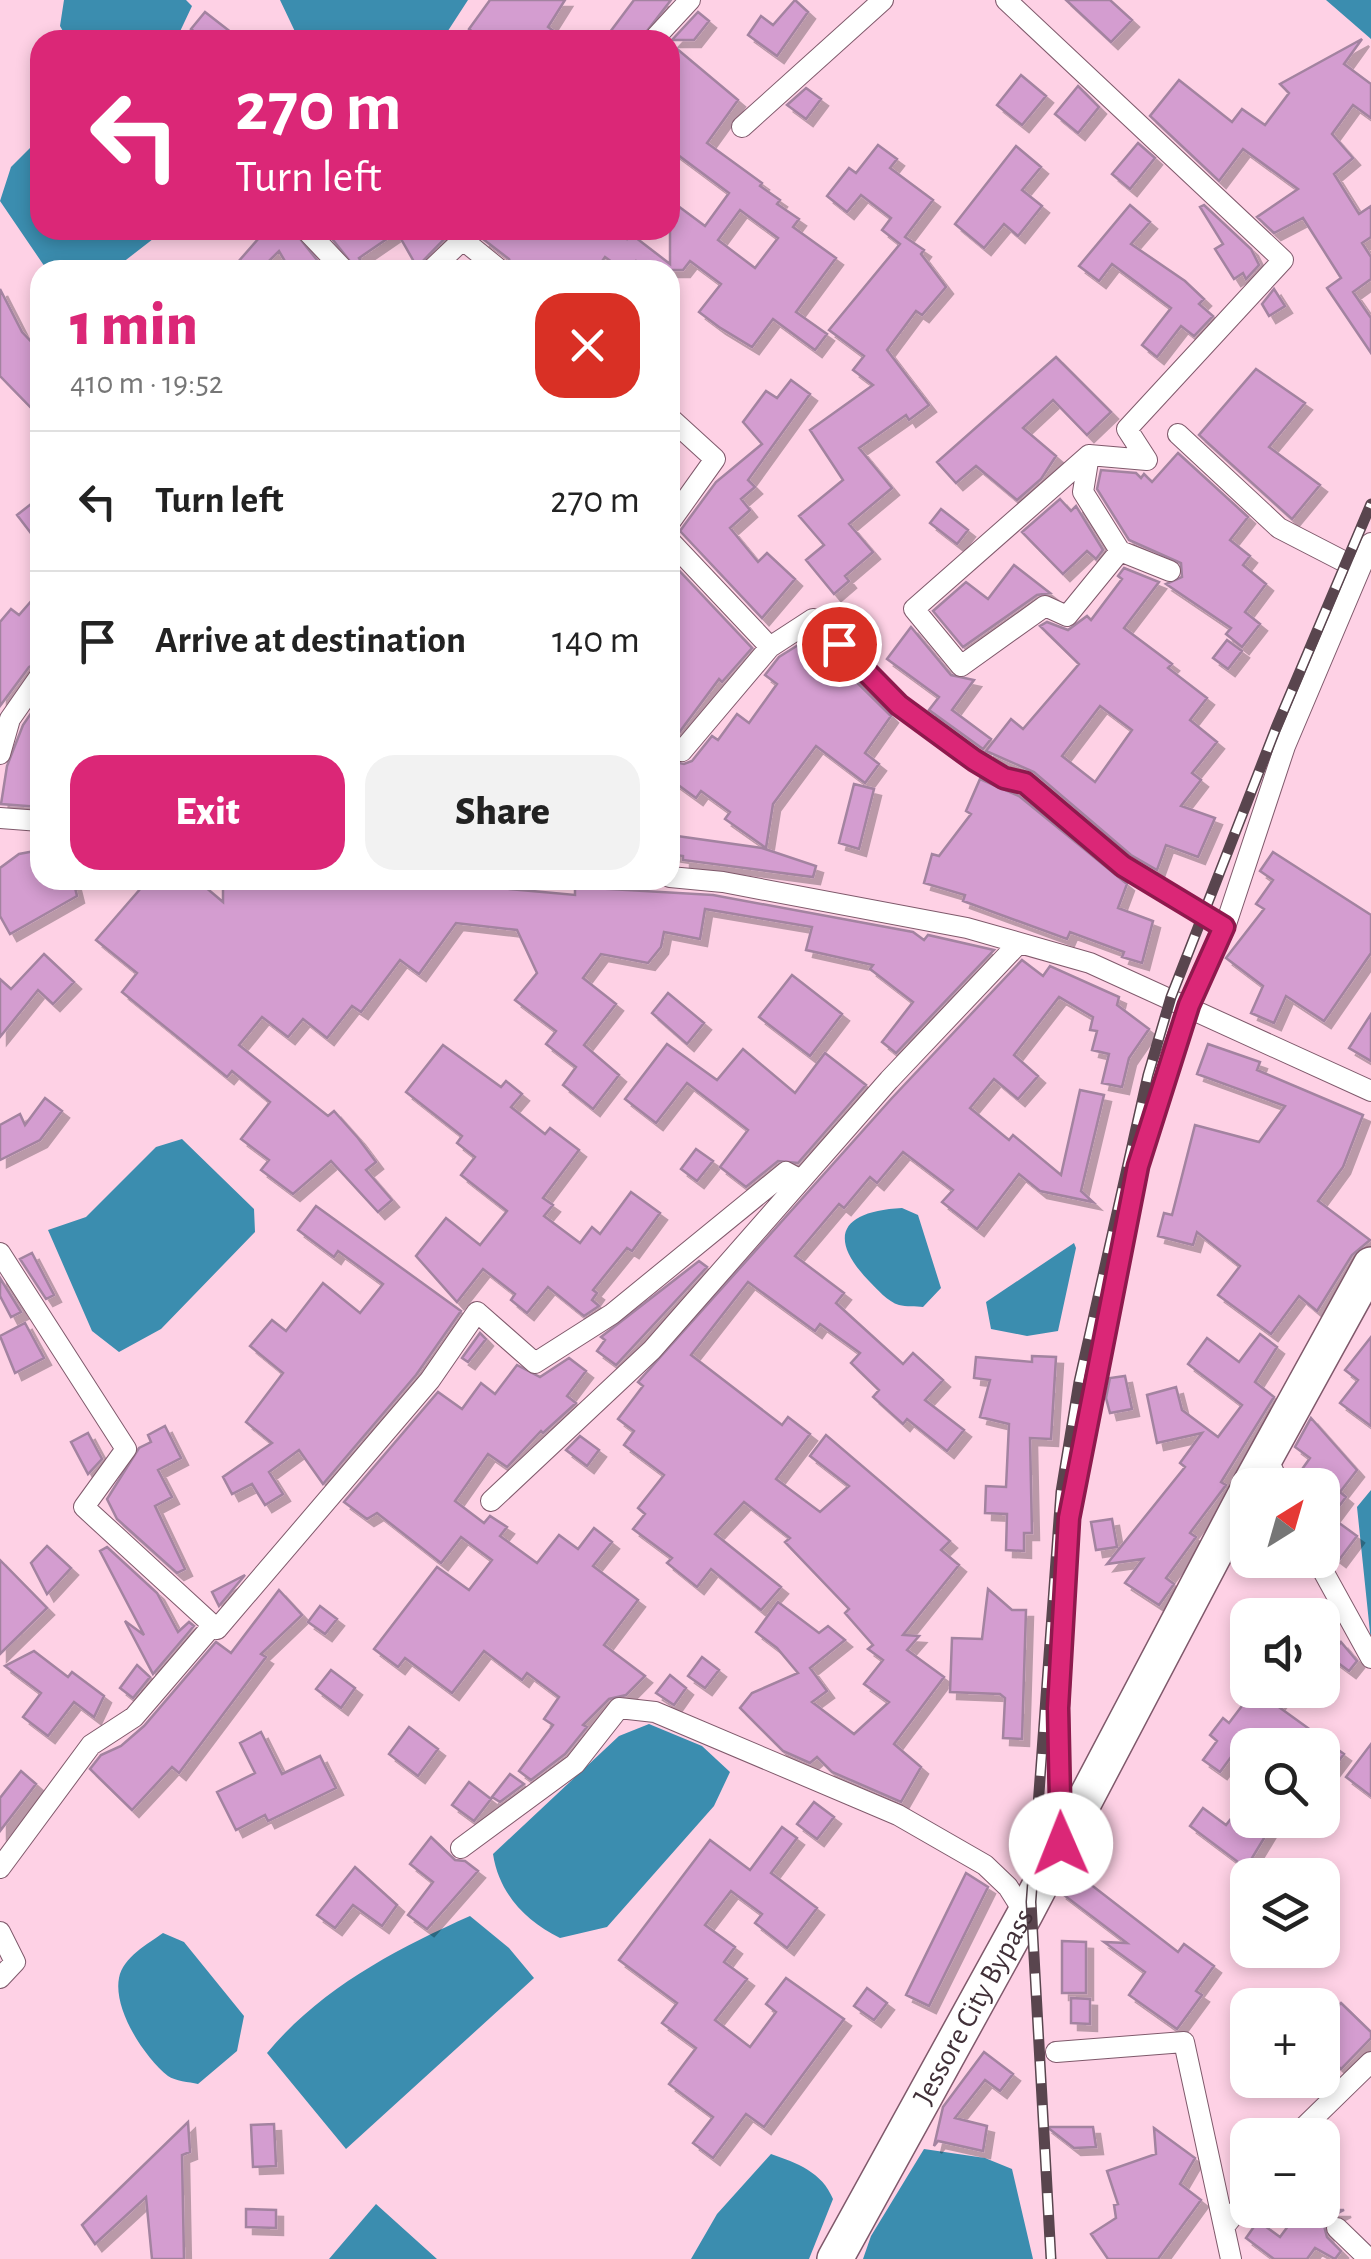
<!DOCTYPE html>
<html lang="en">
<head>
<meta charset="utf-8">
<style>
  body { margin:0; font-family:"Alegreya Sans",sans-serif; background:#f2f2f2; color:#222; height:100vh; display:flex; flex-direction:column; font-size:38px; white-space:nowrap }
  * { box-sizing:border-box; margin:0 }
  p { font-size:32px; color:#767676 }
  .icon { flex:none; width:55px; height:55px; fill:none; stroke:currentColor; stroke-width:2; stroke-linecap:round; stroke-linejoin:round }
  .map { position:relative; flex:1; overflow:hidden }
  .drawer { position:absolute; left:30px; top:260px; width:650px; height:630px; display:flex; flex-direction:column; background:#fff; border-radius:30px; box-shadow:0 5px 15px #0003 }
  .drawer>* { flex:none }
  .guide { position:absolute; left:30px; top:30px; width:650px; height:210px; border-radius:30px; box-shadow:0 5px 15px #0003; background:#db2777; color:#fff; overflow:hidden }
  .needle { width:65px; rotate:37deg }
  .controls { position:absolute; left:1230px; top:1468px; display:grid; gap:20px }
  .controls a { display:grid; place-items:center; width:110px; height:110px; border-radius:20px; background:#fff; box-shadow:0 5px 15px #0003; font-size:50px }
  .pin { position:absolute; display:grid; place-items:center; width:85px; height:85px; color:#fff; margin:-42px; border:5px solid #fff; border-radius:50%; box-shadow:0 2px 10px #0007 }
  .me { position:absolute; width:110px; margin:-55px; rotate:359deg; stroke-linejoin:round; filter:drop-shadow(0 0 8px #0008) }
  .turn { display:flex; align-items:center; gap:35px; height:210px; padding:0 40px; font-size:45px }
  .turn .icon { width:130px; height:130px; stroke-width:2.5 }
  .turn b { display:block; font-size:70px; line-height:85px }
  .round { display:grid; place-items:center; flex:none; width:105px; height:105px; border-radius:30px; background:#f2f2f2 }
  .summary { display:flex; align-items:center; justify-content:space-between; height:170px; padding:0 40px }
  h1 { font-size:60px; font-weight:800; line-height:75px; color:#db2777 }
  .button { display:flex; gap:20px; margin-top:auto; padding:20px 40px }
  .button a { flex:1; height:115px; border-radius:30px; background:#db2777; color:#fff; font-size:40px; font-weight:800; line-height:115px; text-align:center }
  .button a+a { background:#f2f2f2; color:#222 }
  ul { padding:0; list-style:none }
  li { display:flex; align-items:center; gap:30px; height:140px; padding:0 40px; border-top:2px solid #e0e0e0 }
  li div { flex:1 }
  li b { display:block; font-size:38px }
  li em { font-style:normal }
  .map>svg:first-child { display:block }
  .water { fill:#3b8daf }
  .building { fill:#d49dd0; stroke:#a383a0; stroke-width:2.5; fill-rule:evenodd; filter:url(#shadow) }
  .lines { fill:none; stroke-linecap:round; stroke-linejoin:round }
  .minor-casing { stroke:#7f596b; stroke-width:22 }
  .trunk-casing { stroke:#7f596b; stroke-width:38 }
  .minor { stroke:#fff; stroke-width:20 }
  .trunk { stroke:#fff; stroke-width:35 }
  .rail-casing { stroke:#59454e; stroke-width:11 }
  .rail { stroke:#fff; stroke-width:8; stroke-dasharray:22; stroke-linecap:butt }
  .route-casing { stroke:#8e194d; stroke-width:25 }
  .route { stroke:#db2777; stroke-width:18 }
  .labels { text-anchor:middle; dominant-baseline:central; stroke-width:9; stroke-linejoin:round; paint-order:stroke }
  .street-label { font-size:30px; fill:#413038; stroke:#fff }
</style>
</head>
<body>
<div class="map">
<svg width="1371" height="2259" viewBox="0 0 1371 2259">
  <defs>
    <filter id="shadow"><feDropShadow dx="7" dy="7" stdDeviation="0" flood-color="#0004"/></filter>
  </defs>
  <rect width="100%" height="100%" fill="#fed1e5"/>
  <path class="water" d="M64,0H186L192,6L176,40H68L60,26Z
    M280,0H468L442,40H299Z
    M1326,0H1371V39Z
    M40,138V230L162,232L113,270H47L0,201L11,167Z
    M182,1139L254,1209L255,1232L161,1329L119,1352L92,1331L48,1230L86,1217L156,1147Z
    M902,1208L918,1215L941,1288L923,1307C916,1306 906,1307 899,1305C888,1302 877,1289 869,1281C825,1235 844,1211 902,1208Z
    M1074,1243L1076,1248L1058,1331L1027,1336L991,1329L986,1302Z
    M1371,1490V1642L1357,1507Z
    M649,1724L702,1746L730,1772L714,1806L607,1927L560,1938C525,1921 499,1893 493,1854L619,1736Z
    M470,1916L509,1948L534,1978L346,2149L267,2053C320,1989 396,1949 470,1916Z
    M163,1933L184,1942L244,2016L237,2051L198,2084C189,2082 175,2081 168,2076C144,2057 113,2009 119,1978C123,1957 148,1944 163,1933Z
    M924,2149L985,2158L1012,2169L1033,2259H863L871,2236Z
    M771,2154C797,2163 822,2172 833,2199L809,2259H691L717,2214Z
    M376,2204L437,2259H329Z"/>
  <path class="building" d="M490,0H565L548,27L566,40H483L469,29Z
    M634,0H671L640,40H604Z
    M795,0L808,12L777,56L748,35L761,16L773,25Z
    M1066,0H1110L1132,20L1111,42Z
    M205,12L241,40H204L191,29Z
    M698,12L709,21L694,40H672Z
    M1362,39L1344,64L1371,84V118L1353,105L1332,134L1353,158L1334,174L1359,214L1371,206V237L1362,243L1371,257V279L1353,292L1371,318V353L1327,288L1341,278L1303,218L1274,233L1257,217L1298,189L1243,149L1219,181L1150,116L1179,80L1232,122L1242,109L1265,125L1289,93L1280,84Z
    M670,43L738,100L707,143L762,183L760,186L780,200L777,204L799,219L793,227L836,258L796,312L827,334L815,350L773,319L752,347L719,327L699,312L721,284L690,261L683,270H649L636,261L629,270H623L605,257L596,270H513L509,259L483,239L486,230H615L627,239L631,234L670,264V200L705,226L729,193L670,149ZM740,210L778,238L755,268L718,240Z
    M1021,75L1046,96L1022,125L997,105Z
    M1078,86L1099,107L1078,133L1055,114Z
    M806,88L821,99L806,119L787,105Z
    M1138,143L1155,158L1130,189L1112,174Z
    M878,145L897,159L890,168L933,200L905,237L924,250L921,254L946,287L922,315L916,311L887,350L929,405L909,420L906,415L859,448L892,488L849,524L873,552L845,576L849,581L834,594L806,560L824,545L799,516L843,480L810,430L873,385L853,370L864,356L829,330L900,244L882,230L891,218L861,195L847,212L827,196L849,168L856,173Z
    M1016,146L1041,167L1022,190L1042,206L1018,236L1004,224L984,248L955,224Z
    M1130,205L1150,222L1131,244L1185,281L1204,299L1199,304L1213,316L1194,336L1181,326L1157,357L1142,345L1171,308L1112,264L1099,281L1079,266Z
    M1204,205L1251,249L1259,265L1246,279L1243,273L1234,279L1215,249L1223,244L1200,207Z
    M266,230H293L325,270H290L279,251L260,270H231Z
    M325,230H453L417,267L397,232L359,258L366,270H357Z
    M0,289L22,332L40,351V417L0,376Z
    M1274,289L1285,306L1269,316L1262,304Z
    M1056,357L1111,412L1087,435L1053,400L1023,428L1056,456L1041,479L1017,500L976,466L956,483L937,462Z
    M1256,369L1305,403L1269,447L1320,485L1292,519L1199,435Z
    M791,380L810,394L748,480L755,487L741,499L750,510L730,528L758,562L767,553L795,579L762,618L680,531L716,482L762,444L743,422L766,391L777,398Z
    M1178,453L1248,517L1230,540L1250,556L1243,565L1266,584L1245,612L1260,624L1242,647L1226,634L1231,628L1166,584L1182,577L1181,563L1129,540L1097,489L1101,470L1136,473L1141,478L1144,474L1152,482Z
    M40,497V545L17,515Z
    M1060,499L1071,511L1076,506L1103,550L1096,559L1087,551L1063,574L1022,532Z
    M941,509L968,530L957,544L930,523Z
    M670,561L752,648L722,682L719,679L678,734L670,732Z
    M1014,565L1050,593L1037,595L963,647L933,611L966,582L988,599Z
    M1124,568L1159,582L1124,628L1172,664L1168,668L1207,698L1190,720L1217,742L1192,773L1201,780L1181,806L1215,818L1198,857L1166,845L1157,870L1131,855L1034,772L986,751L1011,719L1023,729L1079,664L1040,626L1047,622L1068,630L1087,616L1091,620L1122,579L1118,576ZM1100,706L1132,730L1095,782L1062,756Z
    M40,591V662L29,667L0,706V622L11,609L19,615Z
    M911,627L951,675L974,680L952,710L991,739L983,749L929,710L939,697L887,659Z
    M811,637L891,716L865,753L879,764L865,783L816,746L773,804L766,848L725,819L730,812L701,791L696,798L670,779V761L684,764L692,761L712,736L718,740L737,714L749,723L777,684L765,675L779,657Z
    M1227,640L1242,651L1228,669L1213,658Z
    M40,700V807L1,804L7,766L23,725Z
    M980,779L1019,796L1127,884L1118,908L1153,921L1142,963L1122,957L1124,952L1070,932L1067,939L963,901L965,895L924,883L932,854L939,856L971,814L966,811Z
    M854,784L874,789L859,849L839,843Z
    M670,835L762,848L816,866L813,877L683,860V856L670,854Z
    M40,850V880H73L77,896L10,934L0,916V868L19,854Z
    M1273,852L1371,915V953L1324,1021L1286,996L1274,1023L1251,1013L1263,986L1226,958L1264,909L1256,904L1273,880L1260,871Z
    M148,880H197L223,902V880L444,883L575,895V887L713,895L913,932L924,940L928,935L994,950L896,1053L882,1042L913,1002L870,969L873,965L806,950L812,927L705,909L700,939L664,932L661,947L648,963L601,954L583,978L616,1004L584,1045L619,1075L593,1109L563,1085L576,1067L546,1044L556,1031L515,1000L537,973L517,930L456,923L419,974L400,960L361,1012L352,1006L327,1038L303,1019L288,1037L262,1017L239,1045L328,1116L334,1111L358,1138L376,1162L366,1170L392,1200L378,1212L331,1161L293,1194L261,1170L269,1160L241,1139L270,1102L232,1071L227,1077L122,992L137,973L96,940Z
    M44,954L74,982L53,1004L38,990L0,1037V979L11,989Z
    M1022,960L1043,976L1050,966L1119,997L1117,1005L1149,1029L1129,1058L1122,1087L1102,1083L1109,1054L1092,1050L1097,1031L1090,1030L1093,1017L1059,997L1014,1055L1038,1076L1018,1099L994,1079L970,1108L1009,1140L1013,1135L1061,1175L1080,1090L1104,1095L1081,1191L1093,1202L1040,1191L1019,1174L977,1229L942,1202L953,1190L903,1152L877,1183L870,1177L844,1208L839,1204L795,1256L844,1293L836,1303L903,1364L913,1353L943,1380L925,1400L964,1430L947,1451L907,1419L903,1424L873,1397L879,1390L851,1363L860,1353L820,1324L815,1331L748,1282L691,1355L782,1425L788,1417L810,1434L776,1479L820,1512L849,1486L810,1456L826,1435L950,1541L941,1550L959,1565L903,1635L919,1636L907,1650L944,1677L894,1744L921,1767L901,1802L832,1772L817,1757L810,1763L783,1751L740,1708L752,1693L798,1673L777,1648L756,1632L778,1602L819,1633L828,1626L845,1640L810,1668L827,1691L812,1702L854,1734L889,1702L864,1684L883,1660L868,1649L873,1645L845,1613L849,1609L785,1542L790,1538L744,1502L715,1534L781,1587L761,1610L711,1569L697,1587L667,1563L672,1558L633,1529L645,1514L638,1508L664,1475L624,1445L634,1431L618,1419L643,1386L638,1382L892,1098Z
    M792,975L842,1014L810,1056L759,1017Z
    M668,993L704,1023L687,1044L652,1013Z
    M1371,1014V1061L1349,1048Z
    M667,1044L717,1080L743,1049L795,1093L825,1053L866,1085L798,1163L778,1161L746,1187L720,1167L748,1130L687,1083L656,1123L625,1099Z
    M1208,1044L1260,1062L1257,1070L1363,1115L1343,1167L1318,1201L1370,1240L1352,1255L1317,1311L1299,1296L1271,1334L1218,1295L1240,1266L1197,1232L1193,1245L1158,1236L1164,1213L1172,1215L1195,1125L1259,1142L1285,1106L1197,1074Z
    M443,1045L501,1087L506,1081L522,1094L511,1107L545,1134L550,1128L579,1150L543,1198L553,1205L544,1216L580,1243L592,1227L600,1234L631,1192L660,1213L632,1251L627,1248L593,1290L597,1293L592,1300L599,1306L584,1316L548,1287L527,1313L511,1300L515,1294L483,1269L457,1302L416,1256L446,1218L480,1245L507,1211L461,1175L475,1157L457,1143L462,1136L406,1092Z
    M45,1098L62,1111L40,1140L0,1160V1125L20,1114L25,1125Z
    M696,1149L713,1161L697,1181L681,1169Z
    M316,1206L461,1311L416,1375L323,1484L299,1450L269,1472L283,1494L265,1505L252,1484L232,1494L223,1477L272,1443L246,1422L283,1373L250,1346L272,1320L286,1331L323,1283L360,1313L383,1284L338,1251L334,1257L298,1230Z
    M32,1253L54,1295L46,1299L20,1259Z
    M699,1261L707,1267L616,1365L597,1351L605,1340L601,1337Z
    M0,1278L21,1312L11,1317L0,1296Z
    M25,1323L44,1358L15,1373L0,1336Z
    M480,1333L486,1339L468,1362L462,1358Z
    M1260,1334L1277,1347L1255,1382L1274,1397L1221,1482L1226,1485L1190,1533L1196,1537L1166,1578L1174,1584L1159,1605L1125,1583L1143,1559L1107,1564L1185,1467L1180,1463L1202,1433L1157,1443L1147,1395L1176,1387L1182,1410L1218,1437L1242,1405L1188,1364L1207,1338L1239,1362Z
    M1371,1337V1426L1340,1403L1358,1380L1345,1370Z
    M1032,1356L1056,1357L1051,1439L1030,1438L1032,1533H1024V1551L1006,1550L1007,1514L985,1513L986,1486L1006,1487L1009,1424L980,1417L990,1380L974,1378L976,1357L1032,1362Z
    M569,1358L586,1371L567,1396L576,1403L543,1433L541,1431L507,1467L488,1454L455,1501L484,1523L490,1516L507,1527L500,1536L537,1563L559,1535L578,1549L594,1528L612,1542L593,1566L638,1600L604,1645L645,1676L626,1695L609,1699L583,1725L587,1727L565,1754L531,1780L519,1771L553,1725L544,1719L559,1697L527,1673L522,1680L484,1651L452,1693L405,1658L398,1667L374,1649L437,1567L469,1590L492,1560L461,1537L441,1563L377,1513L367,1519L344,1502L438,1392L462,1409L481,1383L495,1394L517,1365L540,1377Z
    M1125,1376L1132,1409L1110,1413L1106,1398L1110,1378Z
    M1311,1418L1357,1470L1340,1492L1346,1497L1322,1529V1485L1293,1482L1310,1458L1295,1447Z
    M165,1426L181,1458L158,1470L172,1497L155,1506L185,1569L177,1573L117,1519L107,1499L139,1448L151,1442L148,1435Z
    M88,1433L102,1459L88,1474L71,1442Z
    M580,1436L599,1450L587,1466L566,1450Z
    M1112,1519L1117,1547L1096,1550L1091,1522Z
    M1335,1520L1357,1536L1339,1560L1322,1547V1536Z
    M47,1546L71,1568L47,1594L31,1563Z
    M107,1547L157,1593L178,1632L189,1622L194,1626L153,1674L125,1621L144,1635L100,1551Z
    M0,1560L47,1608L0,1654Z
    M245,1575L219,1606L212,1592Z
    M988,1589L1012,1610H1026L1022,1739L1003,1738L1005,1698L1000,1694L950,1692L952,1638L982,1639Z
    M279,1590L302,1615L261,1654L266,1657L179,1773L172,1767L132,1810L90,1769L101,1755L121,1746L144,1726L216,1642L231,1653Z
    M320,1606L337,1619L325,1634L308,1622Z
    M1341,1642L1357,1661L1349,1671L1330,1657Z
    M34,1651L68,1677L72,1672L104,1696L94,1717L74,1702L48,1736L23,1717L41,1693L5,1666Z
    M702,1657L719,1670L705,1688L688,1676Z
    M137,1665L150,1677L133,1698L120,1688Z
    M331,1670L355,1688L341,1708L316,1689Z
    M670,1675L686,1688L674,1705L656,1693Z
    M1254,1690H1287L1276,1705L1344,1754L1322,1783V1745H1248V1763L1234,1753L1220,1772L1203,1760L1217,1741L1210,1735L1223,1718L1229,1723Z
    M409,1727L438,1749L418,1776L389,1754Z
    M261,1732L282,1774L320,1756L336,1788L268,1821L265,1815L236,1830L217,1792L255,1773L240,1743Z
    M1371,1744V1796L1346,1777Z
    M21,1771L36,1784L0,1831V1798Z
    M510,1774L524,1784L500,1802L492,1797Z
    M469,1782L491,1799L474,1821L452,1805Z
    M1248,1797V1820H1275L1246,1868L1190,1826L1203,1808L1226,1825Z
    M814,1802L834,1817L817,1839L797,1824Z
    M782,1827L797,1838L771,1873L817,1908L787,1948L755,1923L762,1914L731,1891L705,1925L735,1947L724,1962L747,1979L715,2020L750,2047L776,2012L766,2004L786,1978L844,2019L764,2127L746,2114L713,2158L693,2143L713,2117L669,2084L696,2048L662,2023L677,2003L619,1960L710,1840L750,1870Z
    M431,1837L455,1860L465,1861L478,1871L427,1929L408,1915L433,1882L410,1864Z
    M355,1867L397,1905L382,1926L353,1905L335,1928L317,1915Z
    M1072,1870L1178,1952L1184,1944L1214,1966L1196,1991L1202,1995L1177,2029L1129,1995L1145,1972L1104,1942L1127,1943L1060,1892Z
    M966,1873L988,1887L929,2006L906,1995Z
    M1062,1941L1086,1942V1993H1062Z
    M867,1988L887,2003L874,2020L854,2006Z
    M1071,1998L1090,1999V2024L1071,2023Z
    M1341,2003L1371,2032V2038L1341,2069L1322,2051V2023Z
    M984,2052L1013,2074L1000,2091L985,2080L955,2118L987,2126L983,2151L938,2141L934,2146L943,2107Z
    M188,2122L190,2152L182,2155L184,2259H152L146,2197L95,2244L82,2225Z
    M274,2124L276,2166L253,2167L251,2125Z
    M1047,2127H1093L1096,2147L1074,2148Z
    M1154,2128L1195,2158L1180,2184L1201,2200L1158,2259H1108L1091,2234L1116,2218L1114,2205L1118,2204L1107,2171L1156,2154Z
    M246,2209L276,2210V2228L246,2227Z
    M1300,2210H1344L1328,2218L1324,2226L1327,2237L1341,2251L1335,2259L1315,2248L1307,2259H1274L1246,2238L1258,2221L1280,2237Z"/>
  <g class="lines">
    <defs>
      <path id="minor" d="M1006,0L1283,260L1127,429L1147,460L1089,455L914,609L961,666L1045,606L1067,616L1120,551L1170,571
        M653,40L690,0
        M742,127L883,0
        M306,230L344,270
        M463,240L500,270
        M431,270L473,230
        M670,418L715,459L670,522
        M1178,434L1279,528L1345,562
        M1089,455L1083,492L1120,551
        M670,541L770,647L813,619L899,705L974,760L1004,778L1025,783L1123,866L1225,927
        M670,746L682,751L770,647
        M0,754L10,719L40,676
        M0,818L40,821
        M670,877L723,882L967,928L1090,963L1371,1091
        M0,1253L126,1449L84,1507L217,1629L430,1380L477,1312L535,1363L612,1314L786,1172L801,1180
        M1266,1456L1280,1485
        M491,1501L652,1350L889,1080L1019,943
        M1317,1560L1371,1658
        M1061,1836L1059,1708L1069,1517L1138,1166L1161,1082L1189,1005L1225,927L1285,746L1371,543
        M461,1848L575,1764L619,1708L655,1712L898,1815L985,1865L1008,1887L1025,1914
        M0,1868L91,1745L134,1717L213,1625
        M0,1932L15,1962L0,1978
        M1056,2052L1184,2042L1231,2259
        M1296,2135L1371,2062
        M1224,2227L1248,2197
        M1337,2228L1369,2259"/>
      <g id="trunk">
        <path d="M1250,1485L1371,1265"/>
        <path id="s1" d="M835,2259L1025,1914L1248,1490"/>
      </g>
    </defs>
    <use href="#minor" class="minor-casing"/>
    <use href="#trunk" class="trunk-casing"/>
    <use href="#minor" class="minor"/>
    <use href="#trunk" class="trunk"/>
    <defs>
      <path id="rail" d="M1051,2259L1031,1902L1061,1492L1079,1382L1148,1075L1171,997L1276,728L1371,504"/>
    </defs>
    <use href="#rail" class="rail-casing"/>
    <use href="#rail" class="rail"/>
  </g>
  <g class="lines">
    <defs>
      <path id="route" d="M839,644L899,705L974,760L1004,778L1025,783L1123,866L1224,927L1189,1005L1138,1166L1069,1518L1058,1708L1061,1844"/>
    </defs>
    <use href="#route" class="route-casing"/>
    <use href="#route" class="route"/>
  </g>
  <g class="labels">
    <g class="street-label">
      <text stroke="none"><textPath href="#s1" startOffset="288">Jessore City Bypass</textPath></text>
    </g>
  </g>
</svg>
<div class="controls">
<a><svg class="needle" viewBox="-14 -14 28 28"><path d="M0-13l5 13h-10z" fill="#e53935"/><path d="M0 13l5-13h-10z" fill="#767676"/></svg></a>
<a><svg class="icon" aria-label="sound" viewBox="0 0 24 24"><path d="M4 9h4l5-4v14l-5-4H4zM17 9q2 3 0 6"/></svg></a>
<a><svg class="icon" aria-label="search" viewBox="0 0 24 24"><circle cx="10" cy="10" r="6"/><path d="M15 15l6 6"/></svg></a>
<a><svg class="icon" aria-label="layers" viewBox="0 0 24 24"><path d="M12 4l9 5-9 5-9-5zM3 14l9 5 9-5"/></svg></a>
<a>+</a>
<a>−</a>
</div>
<div class="pin" style="left:839px;top:644px;background:#d93025"><svg class="icon" aria-label="arrive" viewBox="0 0 24 24"><path d="M6 21V4h12l-3 4 3 4H6"/></svg></div>
<svg class="me" style="left:1061px;top:1844px" viewBox="-20 -20 40 40"><circle r="19" fill="#fff"/><path d="M0-13L10 11 0 6-10 11z" fill="#db2777"/></svg>
<div class="guide">
<div class="turn"><svg class="icon" aria-label="left" viewBox="0 0 24 24"><path d="M17 20v-9H6M10 6l-5 5 5 5"/></svg><div><b>270 m</b>Turn left</div></div>
</div>
<section class="drawer">
<div class="summary"><div><h1>1 min</h1><p>410 m · 19:52</p></div><a class="round" style="background:#d93025;color:#fff"><svg class="icon" aria-label="close" viewBox="0 0 24 24"><path d="M6 6l12 12M18 6L6 18"/></svg></a></div>
<ul>
<li><svg class="icon" aria-label="left" viewBox="0 0 24 24"><path d="M17 20v-9H6M10 6l-5 5 5 5"/></svg><div><b>Turn left</b></div><em>270 m</em></li>
<li><svg class="icon" aria-label="arrive" viewBox="0 0 24 24"><path d="M6 21V4h12l-3 4 3 4H6"/></svg><div><b>Arrive at destination</b></div><em>140 m</em></li>
</ul>
<div class="button"><a>Exit</a><a>Share</a></div>
</section>
</div>
</body>
</html>
